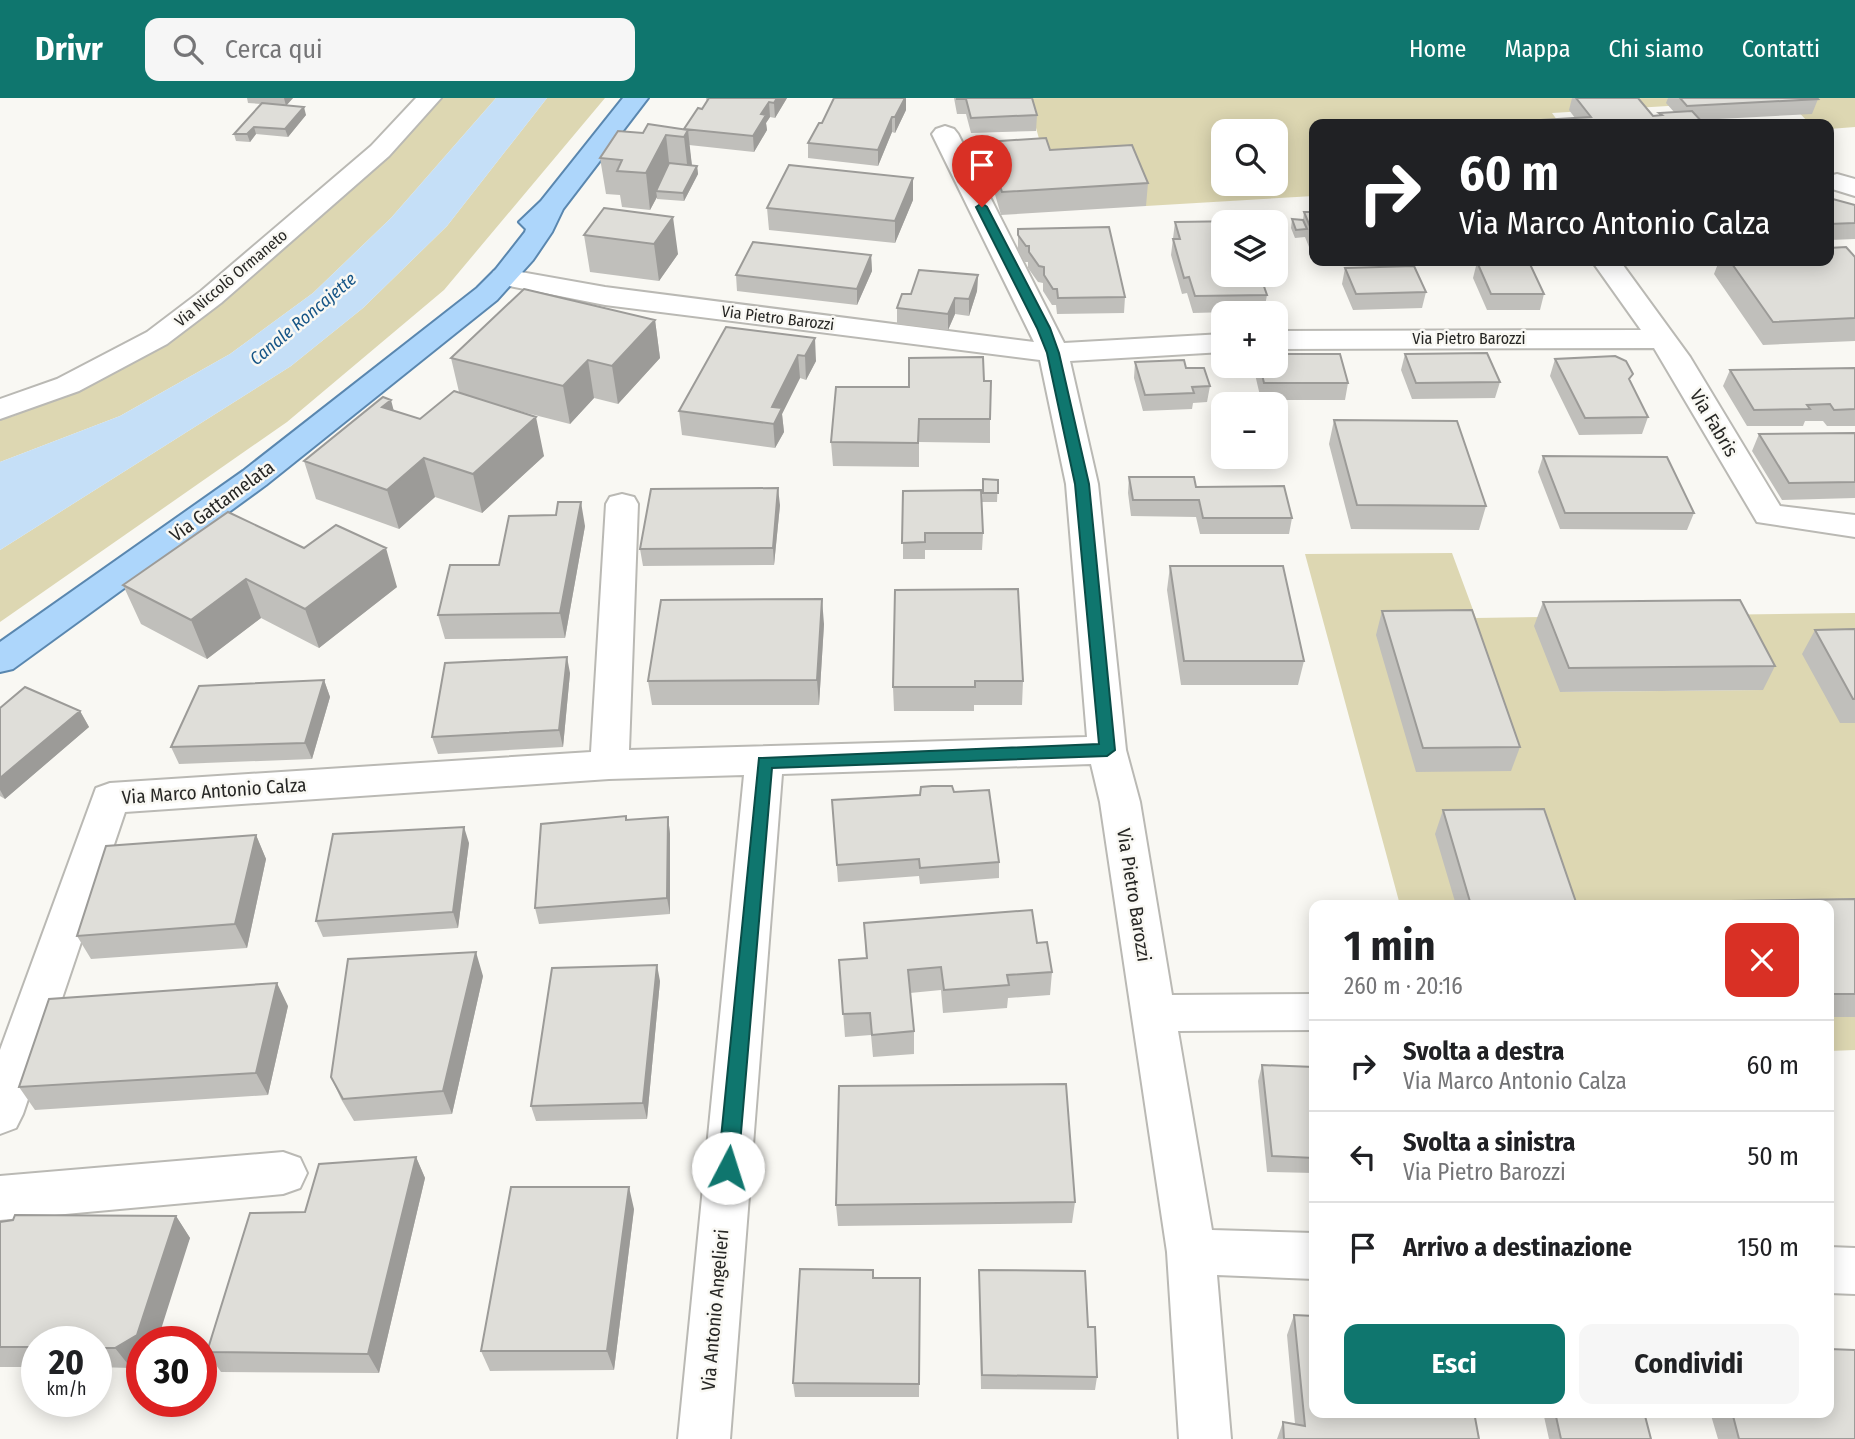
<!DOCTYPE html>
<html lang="it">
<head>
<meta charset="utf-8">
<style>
  body { margin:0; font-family:"Fira Sans Condensed",sans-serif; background:#f6f6f6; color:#202124; height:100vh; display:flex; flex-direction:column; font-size:26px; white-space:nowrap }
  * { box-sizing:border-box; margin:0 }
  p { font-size:23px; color:#757577 }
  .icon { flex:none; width:38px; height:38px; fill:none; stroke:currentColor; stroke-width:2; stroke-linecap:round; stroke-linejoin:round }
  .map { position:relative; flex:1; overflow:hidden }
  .sheet { position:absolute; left:1309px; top:802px; width:525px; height:518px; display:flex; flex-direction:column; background:#fff; border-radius:14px; box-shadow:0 4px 18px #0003 }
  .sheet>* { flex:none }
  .hud { position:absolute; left:1309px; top:21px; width:525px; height:147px; border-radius:14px; box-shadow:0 4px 18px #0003; background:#202124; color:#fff; overflow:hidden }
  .fabs { position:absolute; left:1211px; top:21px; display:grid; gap:14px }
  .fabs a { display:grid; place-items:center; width:77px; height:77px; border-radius:14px; background:#fff; box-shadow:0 4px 18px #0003; font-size:35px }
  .speed { position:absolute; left:21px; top:1228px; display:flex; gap:14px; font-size:35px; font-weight:700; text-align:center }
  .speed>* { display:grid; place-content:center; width:91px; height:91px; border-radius:50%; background:#fff; box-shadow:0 4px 18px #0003; line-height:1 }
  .speed small { font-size:18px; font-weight:400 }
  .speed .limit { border:10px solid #d22; background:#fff; color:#111 }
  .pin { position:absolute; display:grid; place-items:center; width:60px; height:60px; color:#fff; margin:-72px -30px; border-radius:50% 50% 50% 0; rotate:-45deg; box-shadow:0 0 7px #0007 }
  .pin .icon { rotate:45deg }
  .me { position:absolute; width:77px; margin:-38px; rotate:5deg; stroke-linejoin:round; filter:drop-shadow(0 0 5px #0008) }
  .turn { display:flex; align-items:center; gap:24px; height:147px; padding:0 35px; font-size:32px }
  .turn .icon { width:91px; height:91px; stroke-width:2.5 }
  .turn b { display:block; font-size:49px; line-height:60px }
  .round { display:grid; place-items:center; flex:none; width:74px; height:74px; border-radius:14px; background:#f6f6f6 }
  .overview { display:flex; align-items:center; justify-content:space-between; height:119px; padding:0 35px }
  h1 { font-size:42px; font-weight:700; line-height:52px }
  .button { display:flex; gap:14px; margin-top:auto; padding:14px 35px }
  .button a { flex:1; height:80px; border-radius:14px; background:#0f766e; color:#fff; font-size:28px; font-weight:700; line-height:80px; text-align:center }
  .button a+a { background:#f6f6f6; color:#202124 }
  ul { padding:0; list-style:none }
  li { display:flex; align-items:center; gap:21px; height:91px; padding:0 35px; border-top:2px solid #e0e0e0 }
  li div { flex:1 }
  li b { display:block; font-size:26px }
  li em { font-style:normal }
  header { display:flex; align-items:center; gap:42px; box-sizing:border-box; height:98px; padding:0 35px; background:#0f766e; color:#fff }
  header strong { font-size:33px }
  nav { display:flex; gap:38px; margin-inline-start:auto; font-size:24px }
  .search { width:490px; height:63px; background:#f6f6f6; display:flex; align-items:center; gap:18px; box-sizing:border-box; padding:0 24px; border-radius:14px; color:#757577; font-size:26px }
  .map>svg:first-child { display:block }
  .green { fill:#ddd7b2; fill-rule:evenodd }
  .water { fill:#c5dff7 }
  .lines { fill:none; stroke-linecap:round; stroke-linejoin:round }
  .minor-casing { stroke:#bab9b4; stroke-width:4 }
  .major-casing { stroke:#5a87af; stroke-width:4 }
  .minor { fill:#fff; fill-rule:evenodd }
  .major { fill:#add6fb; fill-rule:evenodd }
  .wall { fill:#c0bfbb }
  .shaded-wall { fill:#9c9b98 }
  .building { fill:#dfded9; stroke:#9c9b98; stroke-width:2 }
  .route { fill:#0f766e; stroke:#0a4d48; stroke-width:2 }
  .labels { text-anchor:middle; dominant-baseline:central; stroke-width:5; stroke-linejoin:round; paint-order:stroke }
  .far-street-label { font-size:16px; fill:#272725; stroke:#f9f8f3 }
  .far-water-label { font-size:18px; font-style:italic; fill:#175687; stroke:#f9f8f3 }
  .street-label { font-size:19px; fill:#272725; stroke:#f9f8f3 }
</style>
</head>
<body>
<header>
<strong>Drivr</strong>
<div class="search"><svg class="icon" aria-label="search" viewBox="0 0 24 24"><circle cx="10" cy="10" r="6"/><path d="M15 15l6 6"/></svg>Cerca qui</div>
<nav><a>Home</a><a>Mappa</a><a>Chi siamo</a><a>Contatti</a></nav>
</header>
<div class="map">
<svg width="1855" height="1341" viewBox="0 0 1855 1341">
  <rect width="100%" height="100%" fill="#f9f8f3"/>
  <path class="green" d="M441,0H496L391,120L313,195L230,256L120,318L0,364V320L14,318L166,246L391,55Z
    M547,0H605L444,192L287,324L0,524V452L291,268L363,210L447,128Z
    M1009,0H1855V29L1829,31V26H1810L1786,1L1552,15L1560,26H1314V98L1146,108L1130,69L1045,62L1031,12ZM1223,33H1276V86H1223Z
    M1452,455L1476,520L1855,515V825L1829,807H1400L1305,456ZM1535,528L1762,592L1561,594Z
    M1829,919H1855V952L1829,953Z"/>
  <path class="water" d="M496,0H547L447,128L363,210L291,268L0,452V364L120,318L230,256L313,195L391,120Z"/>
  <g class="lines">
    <defs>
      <path id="minor" d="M416,0H441L389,58L221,205L167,246L79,293L0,321V301L57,281L147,234L201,193L371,48Z
        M945,28L954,31L958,36L1064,245L1223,236V254L1070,263L1098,386L1126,652L1140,704L1172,897L1314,896V932L1178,933L1212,1132L1314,1135V1181L1217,1177L1231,1341H1179L1167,1154L1100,704L1091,666L782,676L730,1341H678L744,677L609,681L125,714L23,1016L16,1030L0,1036V952L96,690L110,685L591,654L606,406L610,399L622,396L634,399L638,406L629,652L1087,639L1066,386L1040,262L605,207L504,187L494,185L490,179L494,173L504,171L605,189L1034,244L932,36L936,31Z
        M1837,76L1855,81V98L1829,90V78Z
        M1592,163H1620L1690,259L1780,408L1855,417V439L1757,424L1654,250L1276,251V233L1641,232Z
        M283,1054L300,1060L307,1075L300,1090L283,1096L0,1122V1078Z
        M1829,1149L1855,1150V1196L1829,1195Z"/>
      <path id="major" d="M623,0H648L563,111L552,134L533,162L497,202L266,387L13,571L0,574V544L243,373L477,190L496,171L525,134L526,131L519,124L541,103Z"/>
    </defs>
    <use href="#minor" class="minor-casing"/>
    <use href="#major" class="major-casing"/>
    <use href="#minor" class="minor"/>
    <use href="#major" class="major"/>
  </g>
  <path class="wall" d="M247,0H293L286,7L306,17L288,39L256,36L250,44L236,43L234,36L261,6L248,5Z
    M706,0H787L775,20L770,19L766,25L767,32L754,54L689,47L692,68H697L698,76L684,103L657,101V99L650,112L622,109L620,97L606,96L600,60L643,35L684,32L702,11L707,4Z
    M954,0H1032L1037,17L1036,33L971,35L966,16H957Z
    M1572,0H1638L1653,18L1659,17V15L1674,14L1666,5L1668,0L1818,1L1812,16L1700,22L1704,26H1521L1522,23L1575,20L1569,12Z
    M906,12L895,35L892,34L878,68L808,60V45L822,25Z
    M986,44L1050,52L1148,85L1146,108L1001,117L986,66Z
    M1829,100L1855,107V141L1829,142Z
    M913,102L895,145L769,132L767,110Z
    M604,110L678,156L659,183L590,174L584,137Z
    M1304,114H1314V154H1311L1305,139L1295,140L1291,130L1292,121L1303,122Z
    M1175,124L1267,197L1264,213L1193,215L1187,195L1182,196L1171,157Z
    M1018,131L1125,199L1124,215L1057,216L1056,207H1052L1043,193V185L1038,184L1028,170V164H1025L1018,153Z
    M871,157L872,173L857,207L737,193L736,177Z
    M1855,159V243L1763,247L1714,176L1719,163H1829Z
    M1477,164L1544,196L1540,212H1487L1473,180Z
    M1345,170L1426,194L1422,210L1353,212L1342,186Z
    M978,177L977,193L969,218L955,216L948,232L897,226V210L911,196Z
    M655,222L660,260L618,306L594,300L570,326L511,311L544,358L482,415L435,399L399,431L316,401L304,363L420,321L459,294L451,260Z
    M726,229L816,263L806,282L800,280L782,316L784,334L775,350L682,337L679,313Z
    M1405,256L1500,284L1495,300L1412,301L1401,272Z
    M1555,261L1630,284L1648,319L1642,336L1579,337L1550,278Z
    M1135,264L1186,270L1210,288L1207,304L1193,305L1192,311L1143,313L1134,280Z
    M1255,268H1276L1348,285L1345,302H1261L1254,272Z
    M1855,270V328H1827L1823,323H1805L1803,328H1747L1723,288L1730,272Z
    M984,283L990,321V345L919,344V369L833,368L831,344L909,289Z
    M1334,322L1486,408L1479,432L1351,431L1329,346Z
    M1855,335V400L1782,402L1752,353L1759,336Z
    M1543,358L1694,415L1687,432L1560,431L1538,374Z
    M1129,379L1196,389L1292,420L1289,436H1200L1196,419L1131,418L1128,395Z
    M983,381L998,382L997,404H982Z
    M903,393L983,435L982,452H925V461H903Z
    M780,407L774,467L643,468L640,451Z
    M585,428L565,540L445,541L438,517L499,467Z
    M304,450L397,489L319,550L261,520L207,561L141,526L123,487Z
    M1170,468L1304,563L1298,587H1181L1167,492Z
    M1018,491L1023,583L1022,607H974V613H894L893,589Z
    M1543,504L1775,568L1763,592L1560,594L1534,528Z
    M1382,513L1520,649L1511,673L1416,674L1376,537Z
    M824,526L819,607H652L648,583Z
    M1855,531V625H1840L1802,556L1815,532Z
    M570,575L563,649L438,656L432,639Z
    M324,582L330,599L312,661L179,666L171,649Z
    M0,610L80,613L89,629L5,701L0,698Z
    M954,694L999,764V780L920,786L919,778L838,784L832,702Z
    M1443,712L1577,807H1456L1435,736Z
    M626,718L627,722L668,719L670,736V816L539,826L535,810Z
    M256,737L266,761L247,850L91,861L77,838Z
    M469,745L458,830L323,839L316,823Z
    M1855,801V919H1829V807H1664L1665,804Z
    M864,825L1037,845L1052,874L1050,897L1008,900L1007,910L943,915L941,892L910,895L914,933V956L873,959L871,937L845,939L839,862L866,860Z
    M483,878L452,1016L354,1023L341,1001L331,979Z
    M660,883L647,1021L536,1023L531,1008Z
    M288,908L268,997L35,1012L19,989Z
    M1262,967L1314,969V1075L1267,1074L1258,983Z
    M416,1059L425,1080L379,1275L221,1274L207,1254L305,1114Z
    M1075,1104L1072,1125L838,1128L836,1107Z
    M634,1111L614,1272L490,1273L481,1253Z
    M176,1118L190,1140L131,1270L96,1269V1244H37V1269H0V1124Z
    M873,1172L874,1180H920L919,1299H795L793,1285Z
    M979,1172L1088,1229L1097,1279L1095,1292L981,1291L979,1187Z
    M1294,1217L1479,1341H1277L1283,1324L1295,1326L1287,1237Z
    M1543,1314H1644L1651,1341H1549Z
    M1710,1314H1829L1855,1341H1718Z"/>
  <path class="shaded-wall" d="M284,0H293L286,8Z
    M777,0H787L775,20L774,5Z
    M905,0H906V12L895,35V19Z
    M769,4L770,19L766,25L767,32L754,54L753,38L761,16Z
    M304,9L306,17L288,39L285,31Z
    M892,19V34L878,68V52Z
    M254,29L256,36L250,44L247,36Z
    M688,32L692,68L688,75L684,39Z
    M666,37L670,73L656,93L657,99L650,112L646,75Z
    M697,68L698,76L684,103L683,95Z
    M913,80V102L895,145V123Z
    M673,119L678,156L659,183L654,146Z
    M871,157L872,173L857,207V191Z
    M978,177L977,193L969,218V201Z
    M955,200V216L948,232V216Z
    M655,222L660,260L618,306L612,268Z
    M815,240L816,263L806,282L805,258Z
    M798,257L800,280L782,316L784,334L775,350L772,309Z
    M588,262L594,300L570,326L563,288Z
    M391,302L401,340L382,309Z
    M536,319L544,358L482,415L473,376Z
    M424,360L435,399L399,431L387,392Z
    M778,390L780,407L774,467L773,450Z
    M581,404L585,428L565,540L560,515Z
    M386,450L397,489L319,550L305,511Z
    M246,481L261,520L207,561L191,522Z
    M822,501L824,526L819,607L817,582Z
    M567,559L570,575L563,649L559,632Z
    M324,582L330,599L312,661L305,645Z
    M80,613L89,629L5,701L0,692V680Z
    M668,719L670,736V816L667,800Z
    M464,729L469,745L458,830L453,814Z
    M256,737L266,761L247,850L235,826Z
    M476,854L483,878L452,1016L443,993Z
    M657,867L660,883L647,1021L643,1005Z
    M277,885L288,908L268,997L256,975Z
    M416,1059L425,1080L379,1275L368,1256Z
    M629,1089L634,1111L614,1272L607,1253Z
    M176,1118L190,1140L157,1244H142V1263L131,1270L115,1250Z"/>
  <path class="building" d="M709,0H777L774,5L769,4L761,16L766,17L753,38L684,31L698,10L702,11Z
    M834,0H905L895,19H892L878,52L808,45L819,25H822Z
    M957,0H1032L1037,17L971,20L966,1H957Z
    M1576,0H1638L1653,18L1662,17L1659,15L1692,13L1704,26H1525L1522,23L1591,19Z
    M1680,0H1817L1818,1L1687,8Z
    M262,5L304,9L285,31L254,29L247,36H234Z
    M648,26L688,32L684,39L666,37L646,75L617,73L622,62L600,60L618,33L643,35Z
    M1046,40L1050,52L1132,47L1148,85L1002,94L986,44Z
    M669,65L697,68L683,95L656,93Z
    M789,67L913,80L895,123L767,110Z
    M1829,100L1855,107V125L1829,126Z
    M604,110L673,119L654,146L584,137Z
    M1304,114H1314V138Z
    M1292,121L1303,122L1307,131L1296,132Z
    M1242,123V124H1223V177H1260L1267,197L1195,198L1189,179L1184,180L1173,141H1180L1175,124Z
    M1109,129L1125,199L1058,200L1057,191H1053L1044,177V169L1039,168L1029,154V148H1026L1018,137V131Z
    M753,144L871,157L857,191L736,177Z
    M1846,149L1855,159V220L1773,224L1730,163H1829V150Z
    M1477,164H1529L1544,196H1491Z
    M1414,168L1426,194L1356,196L1345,170Z
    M919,172L978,177L969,201L955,200L948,216L897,210L902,196H911Z
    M524,191L655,222L612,268L588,262L563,288L451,260Z
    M726,229L815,240L805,258L798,257L772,309L782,310L774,326L679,313Z
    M1487,255L1500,284L1416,285L1405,256Z
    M1276,256H1340L1348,285H1264L1260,268H1276Z
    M1615,258L1626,263L1633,276L1629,281L1648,319L1585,320L1555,261Z
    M983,259L984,283H991L990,321H919L918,345L831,344L836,289H909V260Z
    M1184,262L1186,270H1204L1210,288L1192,289L1194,295L1145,297L1135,264Z
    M1855,270V311L1834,312L1830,306L1807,307L1810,311L1754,312L1730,272Z
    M454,293L536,319L473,376L424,360L387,392L304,363L383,299L391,302L382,309L420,321Z
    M1334,322L1457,323L1486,408L1357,407Z
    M1855,335V384L1789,385L1759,336Z
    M1543,358L1667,359L1694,415H1565Z
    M1129,379H1194L1196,389L1284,388L1292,420H1203L1199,402H1133Z
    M983,381L998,382V395H983Z
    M778,390L773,450L640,451L651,391Z
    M981,392L983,435H925V444L902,445L903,393Z
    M558,404H581L560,515L438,517L450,467H499L509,418L556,417Z
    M228,414L304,450L336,427L386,450L305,511L246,481L191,522L123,487Z
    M1170,468H1283L1304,563H1184Z
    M1018,491L1023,583H975V589H893L895,492Z
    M822,501L817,582L648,583L661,502Z
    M1740,502L1775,568L1569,570L1543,504Z
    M1472,512L1520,649L1423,650L1382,513Z
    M1855,531V601H1853L1815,532Z
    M567,559L559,632L432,639L445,565Z
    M324,582L305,645L171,649L199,588Z
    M25,589L80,613L0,680V610Z
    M932,688H952L954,694L989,692L999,764L920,770L919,761L837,767L832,702L920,697L921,689Z
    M1544,711L1577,807H1471L1443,712Z
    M626,718V722L668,719L667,800L535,810L541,726Z
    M464,729L453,814L316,823L333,736Z
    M256,737L235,826L77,838L106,748Z
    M1855,801V896H1829V807H1666L1665,804Z
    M1032,812L1037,845L1047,844L1052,874L1007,877L1009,887L944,892L941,869L908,872L914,933L872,937L870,915L843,916L839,862L867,860L864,825Z
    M476,854L443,993L343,1001L331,979L348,861Z
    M657,867L643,1005L531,1008L552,870Z
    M277,885L256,975L19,989L49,901Z
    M1262,967L1314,969V1060L1272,1058Z
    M1066,986L1075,1104L836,1107L839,988Z
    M416,1059L368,1256L207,1254L250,1115L305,1114L319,1066Z
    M511,1089H629L607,1253H481Z
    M15,1117L176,1118L137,1237L115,1250H96V1244H37V1249H0V1124L13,1122Z
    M800,1171L873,1172V1180H920L919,1286L793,1285Z
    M979,1172L1085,1173L1088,1229H1095L1097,1279L982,1277Z
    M1294,1217L1314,1218V1314H1474L1479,1341H1284L1283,1324L1305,1328Z
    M1829,1251L1855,1252V1341H1739L1732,1314H1829Z
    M1555,1314H1644L1651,1341H1561Z"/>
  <path class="route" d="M982,105L987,109L1050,230L1059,255L1089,386L1115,652L1107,658L772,670L738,1070L735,1077L728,1079L721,1077L718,1070L759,660L1099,646L1075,386L1047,255L1037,230L976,109Z"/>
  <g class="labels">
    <g class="far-street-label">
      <text transform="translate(231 180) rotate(-40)">Via Niccolò Ormaneto</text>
      <text transform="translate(778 220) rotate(7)">Via Pietro Barozzi</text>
      <text x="1469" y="240">Via Pietro Barozzi</text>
    </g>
    <g class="far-water-label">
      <text transform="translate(303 221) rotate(-40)">Canale Roncajette</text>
    </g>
    <g class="street-label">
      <text transform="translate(1714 325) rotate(59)">Via Fabris</text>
      <text transform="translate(222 403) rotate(-36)">Via Gattamelata</text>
      <text transform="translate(214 693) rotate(-4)">Via Marco Antonio Calza</text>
      <text transform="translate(1134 797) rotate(81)">Via Pietro Barozzi</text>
      <text transform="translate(715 1212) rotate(-85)">Via Antonio Angelieri</text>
    </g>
  </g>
</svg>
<div class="fabs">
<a><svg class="icon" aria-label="search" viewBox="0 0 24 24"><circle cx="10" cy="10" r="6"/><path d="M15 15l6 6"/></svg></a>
<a><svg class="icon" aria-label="layers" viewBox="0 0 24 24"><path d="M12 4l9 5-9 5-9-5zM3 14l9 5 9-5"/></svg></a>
<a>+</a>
<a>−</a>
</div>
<div class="speed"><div>20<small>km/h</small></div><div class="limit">30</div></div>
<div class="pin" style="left:982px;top:109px;background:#d93025"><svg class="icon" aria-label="arrive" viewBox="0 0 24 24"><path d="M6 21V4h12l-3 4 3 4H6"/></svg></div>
<svg class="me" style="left:728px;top:1070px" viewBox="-20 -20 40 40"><circle r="19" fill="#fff"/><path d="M0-13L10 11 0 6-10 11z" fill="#0f766e"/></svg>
<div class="hud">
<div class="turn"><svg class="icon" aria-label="right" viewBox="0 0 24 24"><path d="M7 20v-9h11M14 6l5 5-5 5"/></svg><div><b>60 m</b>Via Marco Antonio Calza</div></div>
</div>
<section class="sheet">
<div class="overview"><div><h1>1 min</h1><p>260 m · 20:16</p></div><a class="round" style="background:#d93025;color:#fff"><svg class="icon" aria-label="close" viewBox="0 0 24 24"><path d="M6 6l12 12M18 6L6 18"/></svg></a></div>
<ul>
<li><svg class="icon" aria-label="right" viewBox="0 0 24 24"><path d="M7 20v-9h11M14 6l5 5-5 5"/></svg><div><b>Svolta a destra</b><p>Via Marco Antonio Calza</p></div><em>60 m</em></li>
<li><svg class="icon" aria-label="left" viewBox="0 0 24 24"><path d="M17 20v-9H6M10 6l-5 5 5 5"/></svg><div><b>Svolta a sinistra</b><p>Via Pietro Barozzi</p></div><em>50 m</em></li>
<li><svg class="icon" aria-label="arrive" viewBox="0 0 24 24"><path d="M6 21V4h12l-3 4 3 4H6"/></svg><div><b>Arrivo a destinazione</b></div><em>150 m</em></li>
</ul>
<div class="button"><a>Esci</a><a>Condividi</a></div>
</section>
</div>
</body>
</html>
